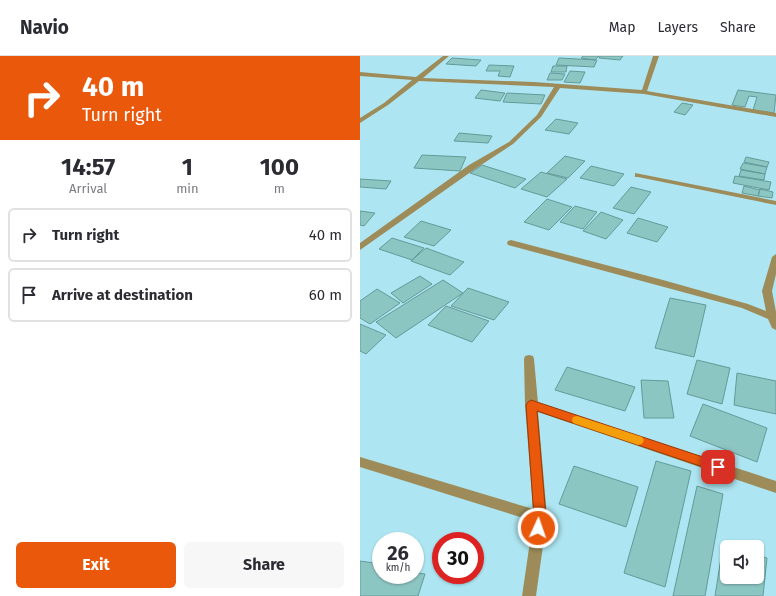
<!DOCTYPE html>
<html lang="en">
<head>
<meta charset="utf-8">
<style>
  body { margin:0; font-family:"Fira Sans",sans-serif; background:#f7f7f7; color:#2b2b33; height:100vh; display:flex; flex-direction:column; font-size:15px; white-space:nowrap }
  * { box-sizing:border-box; margin:0 }
  p { font-size:13px; color:#7c7c81 }
  .icon { flex:none; width:22px; height:22px; fill:none; stroke:currentColor; stroke-width:2; stroke-linecap:round; stroke-linejoin:round }
  .map { position:relative; flex:1; overflow:hidden }
  .side { display:flex; flex-direction:column; background:#fff; width:360px }
  .side>* { flex:none }
  .hud { background:#ea580c; color:#fff; overflow:hidden }
  .fabs { position:absolute; left:360px; top:484px; display:grid; gap:8px }
  .fabs a { display:grid; place-items:center; width:44px; height:44px; border-radius:6px; background:#fff; box-shadow:0 1px 3px #0004; font-size:20px }
  .speed { position:absolute; left:12px; top:476px; display:flex; gap:8px; font-size:20px; font-weight:700; text-align:center }
  .speed>* { display:grid; place-content:center; width:52px; height:52px; border-radius:50%; background:#fff; box-shadow:0 1px 3px #0004; line-height:1 }
  .speed small { font-size:10px; font-weight:400 }
  .speed .limit { border:6px solid #d22; background:#fff; color:#111 }
  .pin { position:absolute; display:grid; place-items:center; width:34px; height:34px; color:#fff; margin:-17px; border-radius:8px; box-shadow:0 2px 6px #0006 }
  .me { position:absolute; width:44px; margin:-22px; rotate:3deg; stroke-linejoin:round; filter:drop-shadow(0 0 3px #0008) }
  .turn { display:flex; align-items:center; gap:14px; height:84px; padding:0 16px; font-size:18px }
  .turn .icon { width:52px; height:52px; stroke-width:2.5 }
  .turn b { display:block; font-size:28px; line-height:34px }
  .eta { display:flex; justify-content:space-evenly; align-items:center; height:68px; text-align:center }
  .eta b { font-size:24px; font-weight:700; line-height:28px }
  .button { display:flex; gap:8px; margin-top:auto; padding:8px 16px }
  .button a { flex:1; height:46px; border-radius:6px; background:#ea580c; color:#fff; font-size:16px; font-weight:700; line-height:46px; text-align:center }
  .button a+a { background:#f7f7f7; color:#2b2b33 }
  ul { padding:0; list-style:none }
  li { display:flex; align-items:center; gap:12px; height:54px; margin:0 8px 6px; padding:0 8px; border:2px solid #e1e1e2; border-radius:6px }
  li div { flex:1 }
  li b { display:block; font-size:15px }
  li em { font-style:normal }
  header { display:flex; align-items:center; gap:24px; box-sizing:border-box; height:56px; padding:0 20px; background:#fff; border-bottom:1px solid #e1e1e2 }
  header strong { font-size:19px }
  nav { display:flex; gap:22px; margin-inline-start:auto; font-size:14px }
  main { display:flex; flex:1; min-height:0 }
  .map>svg:first-child { display:block }
  .building { fill:#8cc6c3; stroke:#629b98 }
  .lines { fill:none; stroke-linecap:round; stroke-linejoin:round }
  .minor { fill:#9d8c59; fill-rule:evenodd }
  .route { fill:#ea580c; stroke:#983908 }
  .slow { fill:#f59e0b }
</style>
</head>
<body>
<header>
<strong>Navio</strong>
<nav><a>Map</a><a>Layers</a><a>Share</a></nav>
</header>
<main>
<section class="side">
<div class="hud">
<div class="turn"><svg class="icon" aria-label="right" viewBox="0 0 24 24"><path d="M7 20v-9h11M14 6l5 5-5 5"/></svg><div><b>40 m</b>Turn right</div></div>
</div>
<div class="eta">
<div><b>14:57</b><p>Arrival</p></div>
<div><b>1</b><p>min</p></div>
<div><b>100</b><p>m</p></div>
</div>
<ul>
<li><svg class="icon" aria-label="right" viewBox="0 0 24 24"><path d="M7 20v-9h11M14 6l5 5-5 5"/></svg><div><b>Turn right</b></div><em>40 m</em></li>
<li><svg class="icon" aria-label="arrive" viewBox="0 0 24 24"><path d="M6 21V4h12l-3 4 3 4H6"/></svg><div><b>Arrive at destination</b></div><em>60 m</em></li>
</ul>
<div class="button"><a>Exit</a><a>Share</a></div>
</section>
<div class="map">
<svg width="416" height="540" viewBox="0 0 416 540">
  <rect width="100%" height="100%" fill="#ade6f2"/>
  <path class="building" d="M223,0H239L235,4L221,2Z
    M240,0H263L260,4L239,2Z
    M92,2L121,4L116,10L86,8Z
    M199,2L237,4L234,11L196,9Z
    M129,9L154,10L150,21L138,20L140,15H126Z
    M193,10H207L206,16H191Z
    M210,15L225,16L220,27L204,26Z
    M190,17L205,18L202,24H187Z
    M121,34L145,37L140,45L115,42Z
    M378,34L416,39L414,57L393,54L397,41L389,40L385,51L372,49Z
    M147,37L185,39L181,48L143,46Z
    M322,47L333,49L325,59L314,56Z
    M196,63L218,67L209,78L185,74Z
    M99,77L132,80L128,87L94,85Z
    M62,99L106,101L100,115L54,112Z
    M205,100L225,105L208,122L187,117Z
    M386,101L409,106L407,111L384,106Z
    M383,107L407,111L405,118L380,113Z
    M122,109L166,123L155,132L110,117Z
    M231,110L264,118L254,130L220,122Z
    M381,114L405,118L404,124L379,120Z
    M181,116L207,123L187,141L161,133Z
    M375,120L411,126L409,134L373,127Z
    M0,123L31,125L26,133L0,131Z
    M384,130L400,134L398,140L382,137Z
    M271,131L291,136L274,158L253,152Z
    M400,133L413,136L412,142L398,140Z
    M187,143L212,151L189,174L164,166Z
    M215,150L237,156L223,173L200,166Z
    M0,155L15,157L4,170L0,169Z
    M241,156L263,164L246,183L223,175Z
    M278,162L308,171L297,186L267,177Z
    M61,165L91,174L74,190L44,181Z
    M32,182L64,192L52,204L19,193Z
    M66,192L104,206L90,219L51,205Z
    M60,220L72,228L43,247L31,237Z
    M83,224L103,237L36,282L16,266Z
    M108,232L149,246L134,264L91,250Z
    M17,233L40,247L10,268L0,262V245Z
    M310,242L346,249L334,301L295,292Z
    M86,250L129,265L112,286L68,269Z
    M0,268L26,279L6,298L0,295Z
    M337,304L370,312L362,348L327,338Z
    M207,311L275,331L265,355L195,334Z
    M377,317L416,325V358L374,349Z
    M281,324L308,325L314,362H284Z
    M343,348L407,372L397,406L330,380Z
    M296,405L331,415L305,531L264,517Z
    M214,410L278,431L266,471L199,448Z
    M337,430L363,438L345,540H313Z
    M363,489L370,491H367V521H397V499L407,502L403,540H355Z
    M0,505L21,508V519H55V513H59L58,517L65,518L58,540H0Z"/>
  <g class="lines">
    <path class="minor" d="M83,0H89L63,22L174,26L282,34L293,0H299L287,35L416,57V61L284,38L200,32L181,61L153,88L115,113L0,194V187L109,109L149,86L177,59L194,31L59,25L28,49L0,67V62L24,47L52,24L0,20V16L56,21Z
      M275,117L416,145V149L278,121H275Z
      M151,184L303,224L388,248L406,255L402,235L412,201L416,198V218L412,235L416,256V274L412,272L408,263L382,252L148,189L147,187L148,185Z
      M169,299L173,300L174,303L178,347L416,425V437L178,356L187,461L176,540H162L173,465L0,411V401L173,453L165,349L164,303L165,300Z"/>
  </g>
  <path class="route" d="M171,344L358,406L363,408L364,411L363,415L358,416L177,355L186,461L183,477L178,478L174,477L172,472L174,461L166,349L168,346Z"/>
  <path class="slow" d="M217,360L282,381L284,384L282,388L278,389L213,367L212,364L213,361Z"/>
</svg>
<div class="fabs">
<a><svg class="icon" aria-label="sound" viewBox="0 0 24 24"><path d="M4 9h4l5-4v14l-5-4H4zM17 9q2 3 0 6"/></svg></a>
</div>
<div class="speed"><div>26<small>km/h</small></div><div class="limit">30</div></div>
<div class="pin" style="left:358px;top:411px;background:#d93025"><svg class="icon" aria-label="arrive" viewBox="0 0 24 24"><path d="M6 21V4h12l-3 4 3 4H6"/></svg></div>
<svg class="me" style="left:178px;top:472px" viewBox="-20 -20 40 40"><circle r="17" fill="#ea580c" stroke="#fff" stroke-width="3"/><path d="M0-11L8 9 0 5-8 9z" fill="#fff"/></svg>
</div>
</main>
</body>
</html>
